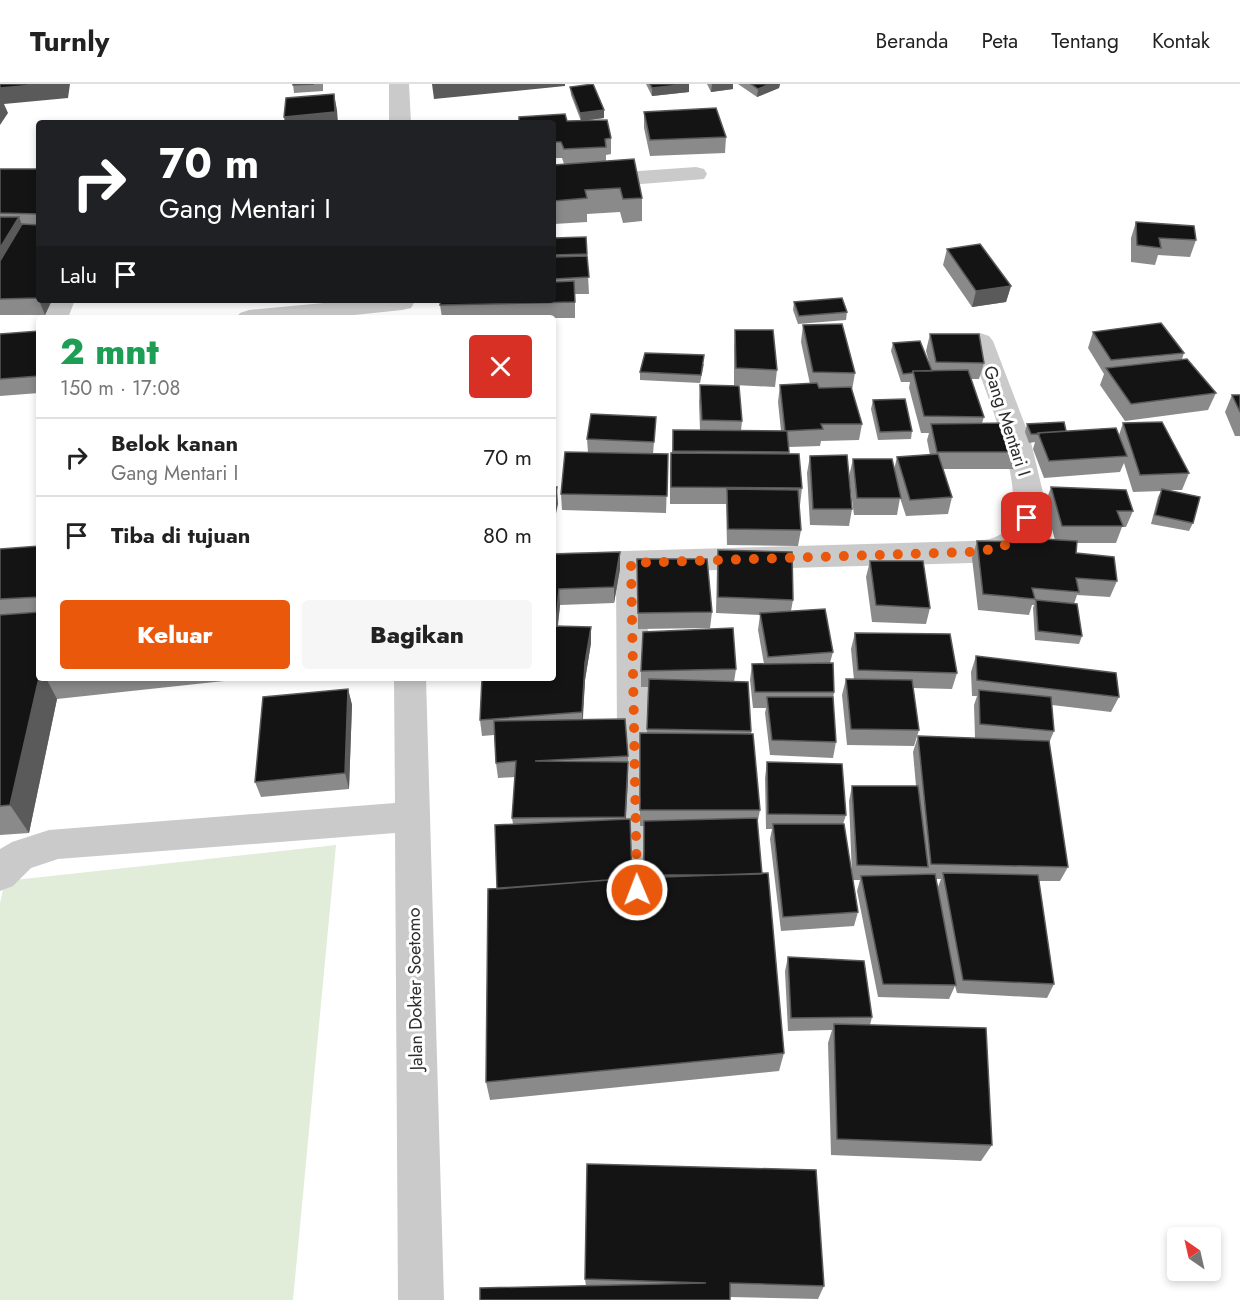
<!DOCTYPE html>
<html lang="id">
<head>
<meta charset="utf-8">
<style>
  body { margin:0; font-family:Jost,sans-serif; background:#f6f6f6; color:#222; height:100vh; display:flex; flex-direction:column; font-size:22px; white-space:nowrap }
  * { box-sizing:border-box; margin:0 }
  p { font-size:20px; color:#767676 }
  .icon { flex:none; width:33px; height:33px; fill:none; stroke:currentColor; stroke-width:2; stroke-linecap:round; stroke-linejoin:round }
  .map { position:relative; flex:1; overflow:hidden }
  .side { position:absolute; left:36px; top:231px; width:520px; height:366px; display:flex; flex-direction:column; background:#fff; border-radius:6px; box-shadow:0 3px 9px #0003 }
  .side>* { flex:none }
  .hud { position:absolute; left:36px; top:36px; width:520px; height:183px; border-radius:6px; box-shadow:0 3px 9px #0003; background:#202124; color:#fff; overflow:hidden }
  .needle { width:39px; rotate:326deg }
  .controls { position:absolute; left:1167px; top:1143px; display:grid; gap:12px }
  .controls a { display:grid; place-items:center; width:54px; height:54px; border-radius:6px; background:#fff; box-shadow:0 3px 9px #0003; font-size:30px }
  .pin { position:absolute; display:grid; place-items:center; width:51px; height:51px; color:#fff; margin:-26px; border-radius:12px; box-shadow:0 3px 9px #0006 }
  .me { position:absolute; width:66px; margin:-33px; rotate:359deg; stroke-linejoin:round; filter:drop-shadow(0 0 4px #0008) }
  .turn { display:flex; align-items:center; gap:21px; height:126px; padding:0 24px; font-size:27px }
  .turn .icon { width:78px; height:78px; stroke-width:2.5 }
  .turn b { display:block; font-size:42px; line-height:51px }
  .then { display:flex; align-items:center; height:57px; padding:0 24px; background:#0003; gap:12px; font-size:22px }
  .round { display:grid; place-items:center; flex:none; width:63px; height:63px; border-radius:6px; background:#f6f6f6 }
  .head { display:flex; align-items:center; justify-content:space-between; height:102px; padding:0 24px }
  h1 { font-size:36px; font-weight:800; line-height:45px; color:#1e9e55 }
  .action { display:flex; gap:12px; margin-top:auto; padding:12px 24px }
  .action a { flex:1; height:69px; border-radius:6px; background:#ea580c; color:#fff; font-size:24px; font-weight:800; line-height:69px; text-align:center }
  .action a+a { background:#f6f6f6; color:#222 }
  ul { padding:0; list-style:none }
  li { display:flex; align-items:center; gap:18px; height:78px; padding:0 24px; border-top:2px solid #e0e0e0 }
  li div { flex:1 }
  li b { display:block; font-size:22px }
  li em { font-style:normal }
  header { display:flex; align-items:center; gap:36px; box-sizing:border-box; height:84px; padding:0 30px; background:#fff; border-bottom:2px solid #e0e0e0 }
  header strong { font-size:28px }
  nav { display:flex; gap:33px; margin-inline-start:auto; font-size:21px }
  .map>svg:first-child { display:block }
  .green { fill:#e1ecd9 }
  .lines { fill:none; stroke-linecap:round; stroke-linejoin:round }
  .minor { fill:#cacaca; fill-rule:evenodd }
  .wall { fill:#8a8a8a; fill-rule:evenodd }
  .shaded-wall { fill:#5a5a5a }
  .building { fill:#141414; stroke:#5a5a5a; stroke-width:1.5 }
  .route { stroke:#ea580c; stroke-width:10; stroke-dasharray:0 18 }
  .labels { text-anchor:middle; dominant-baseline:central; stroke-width:6; stroke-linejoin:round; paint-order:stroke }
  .street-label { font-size:18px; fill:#2d2d2d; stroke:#fff }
</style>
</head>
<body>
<header>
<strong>Turnly</strong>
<nav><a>Beranda</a><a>Peta</a><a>Tentang</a><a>Kontak</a></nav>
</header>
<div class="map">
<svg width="1240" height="1216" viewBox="0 0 1240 1216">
  <rect width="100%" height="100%" fill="#fff"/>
  <path class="green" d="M336,761L293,1216H0V819L5,797Z"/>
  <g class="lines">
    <path class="minor" d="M389,0H409L411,39H389Z
      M696,83L704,85L707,90L704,95L554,107V93Z
      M51,216H75L68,234H42Z
      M356,216H412L414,219L411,224L402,226L326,234H236L240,229L249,226Z
      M980,249L989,252L993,257L1030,354L1044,413L1042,433L1028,460L1011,471L971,479L646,488L656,806L650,817L637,822L624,817L618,806L616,489L554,491V469L971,457C983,456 997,456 1005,446C1034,416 980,293 967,257L971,252Z
      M394,594H426L444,1216H398L395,749L58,775L31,784L13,802L0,807V765L12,758L49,746L395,719Z"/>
  </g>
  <path class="wall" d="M293,0H323V7L294,9Z
    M646,0H689V8L652,12Z
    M707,0H733V5L711,8Z
    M738,0H780L779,4L757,13Z
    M570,3L604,34L581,37L611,54V70L606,71V77L642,114V137L623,139L620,128L587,130V138L554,140V80H564L562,74H554V39L567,37H581L571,11Z
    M644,28L726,53L725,69L650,72L644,44Z
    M0,85H39V216H52L45,231H0Z
    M1136,138L1196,156L1190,173L1158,171L1155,181L1131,178V154Z
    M586,153L589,210H575V234H442L440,221L554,216V154Z
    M947,165L1011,202L1006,218L972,223L943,181Z
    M794,218L847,228L846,236L798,240L793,226Z
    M803,241L855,289L852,306L862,340L859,356L821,357L820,362L789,363V370L802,404L800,421H799L801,446L798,462L727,461L726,420H670V386L671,369H672L673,346H700L699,318L700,301L742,337L741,347H781L778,318L780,301L810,300L801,258Z
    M735,246L777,286L775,303L734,301V263Z
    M39,247V309L0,312V250Z
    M1093,248L1184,269L1182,275L1216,309L1208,326L1125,337L1100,301L1104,290L1088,264Z
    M930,250L984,279L979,295H971L984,333L982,339L1020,368L1014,385H943L952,413L948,430L906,432L900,414L897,431H854L849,392L853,375L894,386L897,373L930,371L927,356L929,349H921L909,304L910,298H901L891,267L893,259L929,278L926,267Z
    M704,280L700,299L640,296V288Z
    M1232,311H1240V352H1235L1225,328Z
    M873,316L912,347L911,355L878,356L871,325Z
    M656,333L653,370H668L666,429L562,426L561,410L588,368L587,355Z
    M1123,339L1189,389L1182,406H1170L1193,439L1189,447L1151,440L1158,413L1161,407L1133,408L1124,379L1120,388L1044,394L1033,365L1035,358L1029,359L1025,348L1027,340L1066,347L1119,351Z
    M810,372L852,425L849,442L810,441L807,389Z
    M1051,403L1133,427L1126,443H1122L1116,459H1077L1076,469L1117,497L1110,513L1077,511L1074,520L1082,552L1079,560L1035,556L1033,524L1034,521H1032L1029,531L978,526L972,474L977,457L1022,458L1024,454L1055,456L1045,420Z
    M39,462V594H252L57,615L29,749L0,751V465Z
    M718,466L793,516L791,527L833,568L830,579L834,608L833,615L836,658L833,674L770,671L765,629L766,624H753L750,596L752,580H764L758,546L760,531L716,529L717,482Z
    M554,470L620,485L614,519L560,521L558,542L591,559L585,596L583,635L628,672V694L626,735L632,794H643L644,742H640V649H647L648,603H641V587L736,585L734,598L751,647L760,726L757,741L762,790L784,969L779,987L490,1016L486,998L497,805L513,740L512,734L515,693L498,694L496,679L494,651L482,652L480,636L554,594Z
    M637,475L712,528L710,544L638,545Z
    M870,477L930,524L926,540L872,538L866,493Z
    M855,549L957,589L952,605L913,604L919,646L914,662L847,661L842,611L846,595L854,596L851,565Z
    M976,572L1119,613L1111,628L1052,621L1054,647L1049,659L1068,783L1060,797H1039L1054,900L1047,914L957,909L955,902L949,915L878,913L857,807L860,796H853L858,828L854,842L781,847L770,755L772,745H766L765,694L767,678L846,731L843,740L852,792L849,717L852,702H916L913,668L918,652L975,654L974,621L977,612H972L971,588ZM936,795H941L938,803Z
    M348,605L352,621L349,705L261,713L255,698Z
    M788,873L872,933L870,941L992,1061L981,1077L831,1071L828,959L832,946L788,947L785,887Z
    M585,1195L824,1202L818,1215L730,1213L586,1202Z"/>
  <path class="shaded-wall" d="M44,0H70L68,14L4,20L8,29L0,41V4Z
    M432,0H565V2L434,15Z
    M689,0V8L652,12V4Z
    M712,0H733V5L711,8Z
    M770,0H780L779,4L757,13L758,5Z
    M334,10L337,26L338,39H285L284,33Z
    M604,26V34L581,37L580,29Z
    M19,133L28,156L0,206V164Z
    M1011,202L1006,218L972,223L976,207Z
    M39,216H52L45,231Z
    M554,360L555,412L557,403L558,420L554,439V418L555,413Z
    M620,468V485L614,519V503Z
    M559,505L560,521L556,555V539Z
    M591,543V559L585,596L582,644V628L585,579Z
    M39,594H46L57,615L29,749L10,721Z
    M348,605L352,621L349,705L345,689Z
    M628,678V694L625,748V733Z"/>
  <path class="building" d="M0,0H44L0,4Z
    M293,0H314L293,1Z
    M593,0L604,26L580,29L570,3Z
    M650,0H689L652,4Z
    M751,0H770L758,5Z
    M334,10L335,28L284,33L286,14Z
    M716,24L726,53L650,56L644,28Z
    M565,30L567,37L607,36L611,54L605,55L606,63L564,65L561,58H554V39H519V33Z
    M634,75L642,114L623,115L620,104L585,106L587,114L554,117V81Z
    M0,85H39V130L0,129Z
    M0,133H19L0,164Z
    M1136,138L1194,142L1196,156L1159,154L1161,164L1137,161Z
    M22,140L39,141V214L0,215V177Z
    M586,153L587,170L554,171V154Z
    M980,160L1011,202L976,207L947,165Z
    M587,172L589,193L554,195V173Z
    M574,197L575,218L440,221L441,216H554V198Z
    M842,214L847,228L799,232L794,218Z
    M322,232L321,234H280Z
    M1161,239L1184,269L1111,276L1093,248Z
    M842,240L855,289L813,288L803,241Z
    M735,246H773L777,286L736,284Z
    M39,247V292L0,295V250Z
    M930,250H979L984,279L936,278Z
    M920,257L932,287H913L912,289L903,290L893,259Z
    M645,269L704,271L701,291L640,288Z
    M1187,275L1216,309L1131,320L1106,284Z
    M968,286L984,333L924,332L913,287Z
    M817,299L819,304L851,303L862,340H821L823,345L785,347L780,301Z
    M700,301L739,302L742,337L702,336Z
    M1232,311H1240V328Z
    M905,315L912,347L880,348L873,316Z
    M591,330L656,333L654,358L587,355Z
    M1064,338L1066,347L1038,349L1039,350H1031L1027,340Z
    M1162,338L1189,389L1140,391L1123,339Z
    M1009,339L1020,368H937L931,340Z
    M1116,344L1127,372L1049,377L1038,349Z
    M673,346L787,347L789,368L673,367Z
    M565,368L668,370L667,412L561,410Z
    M671,369L799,370L802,404L671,403Z
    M938,370L952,413L910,416L897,373Z
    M847,371L852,425H813L810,372Z
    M853,375H892L901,414H857Z
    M554,403H557L554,418Z
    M1051,403L1126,406L1133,427H1117L1123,442H1062Z
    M727,405L798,406L801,446L728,445Z
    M1162,405L1200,413L1193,439L1155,431Z
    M1024,454L1077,457L1076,469L1114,473L1117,497L1076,494L1079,508L1032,504L1035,515L983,510L977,457L1024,458Z
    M39,462V513L0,515V465Z
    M718,466L792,468L793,516L718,513Z
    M620,468L614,503L559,505L556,539H554V470Z
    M637,475H707L712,528L638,529Z
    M870,477H923L930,524L876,521Z
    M1036,516L1077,520L1082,552L1038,547Z
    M825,525L833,568L768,573L760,529Z
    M39,528V594L10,721L0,722V531Z
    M554,542L591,543L585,579L582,628L480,636L482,594H554Z
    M733,544L736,585L641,587L643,548Z
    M855,549L950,550L957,589L858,586Z
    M976,572L1116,589L1119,613L977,596Z
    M833,579L834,608H755L752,580Z
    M649,595L748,598L751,647L647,645Z
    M846,595L912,596L919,646L851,645Z
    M348,605L345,689L255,698L263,613Z
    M979,606L1051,613L1054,647L980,640Z
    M767,613H833L836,658L772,656Z
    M625,635L628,672L535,677L628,678L625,733L512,734L516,677L496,679L494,637Z
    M640,649L753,650L760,726H640Z
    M918,652L1049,657L1068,783L931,780Z
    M767,678L842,680L846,731L768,730Z
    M852,702H918L928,783L857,781Z
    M757,734L762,790L718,791H644V737Z
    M630,735L632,794L497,805L495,741Z
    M773,740H844L858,828L783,833Z
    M768,789L784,969L486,998L488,805L636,794Z
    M943,789L1038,791L1054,900L963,896Z
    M935,790L956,901L883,900L861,792Z
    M788,873L864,877L872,933L791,934Z
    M834,940L986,944L992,1061L837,1055Z
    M587,1080L816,1086L824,1202L730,1199V1216H480V1204L706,1199L585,1195Z"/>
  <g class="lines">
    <path class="route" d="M637,806L631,479L971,468C1004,464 1012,464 1027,434"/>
  </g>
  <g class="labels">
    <g class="street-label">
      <text transform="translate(1007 337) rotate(72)">Gang Mentari I</text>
      <text transform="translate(415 905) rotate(-91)">Jalan Dokter Soetomo</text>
    </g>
  </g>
</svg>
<div class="controls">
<a><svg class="needle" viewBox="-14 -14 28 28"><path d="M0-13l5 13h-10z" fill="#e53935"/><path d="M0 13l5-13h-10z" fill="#767676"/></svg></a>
</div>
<div class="pin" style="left:1027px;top:434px;background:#d93025"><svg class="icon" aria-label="arrive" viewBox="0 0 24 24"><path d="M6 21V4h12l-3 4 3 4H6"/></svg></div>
<svg class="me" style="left:637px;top:806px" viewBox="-20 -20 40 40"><circle r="17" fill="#ea580c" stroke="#fff" stroke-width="3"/><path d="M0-11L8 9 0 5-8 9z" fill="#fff"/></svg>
<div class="hud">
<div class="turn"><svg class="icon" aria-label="right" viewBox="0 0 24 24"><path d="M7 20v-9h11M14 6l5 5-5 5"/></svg><div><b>70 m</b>Gang Mentari I</div></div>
<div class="then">Lalu<svg class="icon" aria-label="arrive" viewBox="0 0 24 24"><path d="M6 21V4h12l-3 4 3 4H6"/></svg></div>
</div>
<section class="side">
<div class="head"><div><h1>2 mnt</h1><p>150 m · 17:08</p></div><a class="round" style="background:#d93025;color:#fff"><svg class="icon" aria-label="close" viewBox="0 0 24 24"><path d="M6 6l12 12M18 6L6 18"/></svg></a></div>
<ul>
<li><svg class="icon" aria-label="right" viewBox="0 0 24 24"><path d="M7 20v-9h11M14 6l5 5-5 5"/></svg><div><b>Belok kanan</b><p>Gang Mentari I</p></div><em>70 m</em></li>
<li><svg class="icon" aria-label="arrive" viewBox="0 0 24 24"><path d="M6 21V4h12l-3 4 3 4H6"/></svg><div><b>Tiba di tujuan</b></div><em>80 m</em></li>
</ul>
<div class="action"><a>Keluar</a><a>Bagikan</a></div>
</section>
</div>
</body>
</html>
